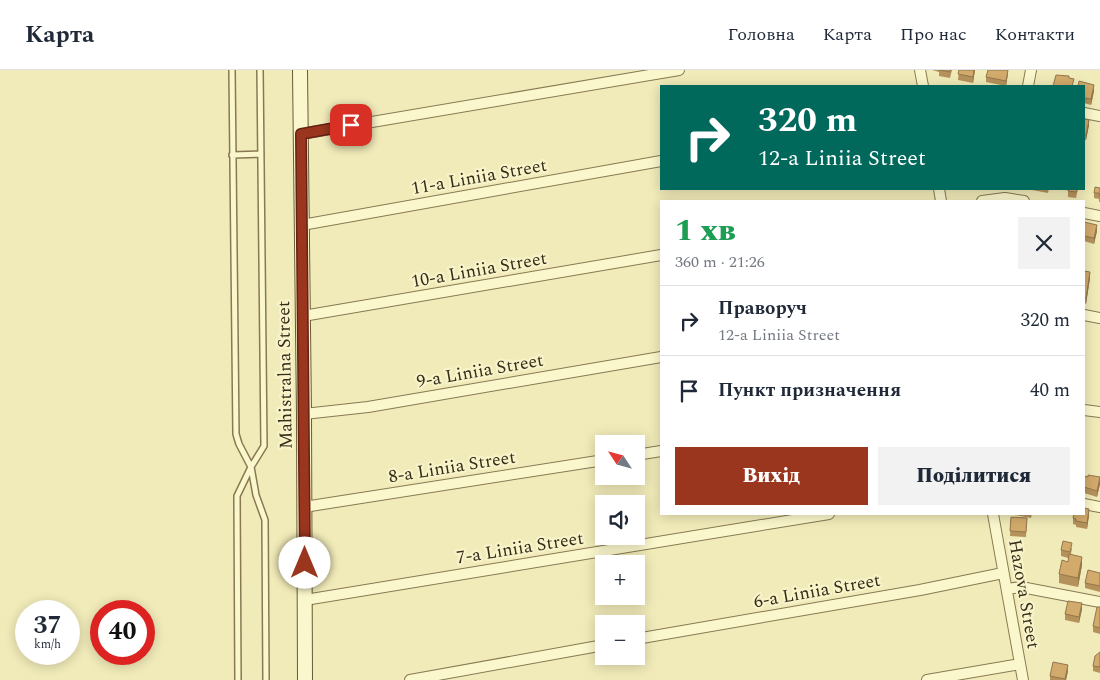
<!DOCTYPE html>
<html lang="uk">
<head>
<meta charset="utf-8">
<style>
  body { margin:0; font-family:Spectral,serif; background:#f2f2f3; color:#1f2937; height:100vh; display:flex; flex-direction:column; font-size:19px; white-space:nowrap }
  * { box-sizing:border-box; margin:0 }
  p { font-size:16px; color:#747a83 }
  .icon { flex:none; width:28px; height:28px; fill:none; stroke:currentColor; stroke-width:2; stroke-linecap:round; stroke-linejoin:round }
  .map { position:relative; flex:1; overflow:hidden }
  .sheet { position:absolute; left:660px; top:130px; width:425px; height:315px; display:flex; flex-direction:column; background:#fff; border-radius:0px; box-shadow:0 2px 12px #0003 }
  .sheet>* { flex:none }
  .banner { position:absolute; left:660px; top:15px; width:425px; height:105px; border-radius:0px; box-shadow:0 2px 12px #0003; background:#00695c; color:#fff; overflow:hidden }
  .needle { width:32px; rotate:306deg }
  .tools { position:absolute; left:595px; top:365px; display:grid; gap:10px }
  .tools a { display:grid; place-items:center; width:50px; height:50px; border-radius:0px; background:#fff; box-shadow:0 2px 12px #0003; font-size:25px }
  .speed { position:absolute; left:15px; top:530px; display:flex; gap:10px; font-size:25px; font-weight:700; text-align:center }
  .speed>* { display:grid; place-content:center; width:65px; height:65px; border-radius:50%; background:#fff; box-shadow:0 2px 12px #0003; line-height:1 }
  .speed small { font-size:12px; font-weight:400 }
  .speed .limit { border:8px solid #d22; background:#fff; color:#111 }
  .pin { position:absolute; display:grid; place-items:center; width:42px; height:42px; color:#fff; margin:-21px; border-radius:10px; box-shadow:0 2px 8px #0006 }
  .me { position:absolute; width:55px; margin:-28px; rotate:0deg; stroke-linejoin:round; filter:drop-shadow(0 0 4px #0008) }
  .turn { display:flex; align-items:center; gap:18px; height:105px; padding:0 15px; font-size:22px }
  .turn .icon { width:65px; height:65px; stroke-width:2.5 }
  .turn b { display:block; font-size:35px; line-height:42px }
  .round { display:grid; place-items:center; flex:none; width:52px; height:52px; border-radius:0px; background:#f2f2f3 }
  .summary { display:flex; align-items:center; justify-content:space-between; height:85px; padding:0 15px }
  h1 { font-size:30px; font-weight:800; line-height:38px; color:#1e9e55 }
  .cta { display:flex; gap:10px; margin-top:auto; padding:10px 15px }
  .cta a { flex:1; height:58px; border-radius:0px; background:#9b361e; color:#fff; font-size:20px; font-weight:800; line-height:58px; text-align:center }
  .cta a+a { background:#f2f2f3; color:#1f2937 }
  ul { padding:0; list-style:none }
  li { display:flex; align-items:center; gap:15px; height:70px; padding:0 15px; border-top:1px solid #e0e1e3 }
  li div { flex:1 }
  li b { display:block; font-size:19px }
  li em { font-style:normal }
  header { display:flex; align-items:center; gap:30px; box-sizing:border-box; height:70px; padding:0 25px; background:#fff; border-bottom:1px solid #e0e1e3 }
  header strong { font-size:24px }
  nav { display:flex; gap:28px; margin-inline-start:auto; font-size:18px }
  .map>svg:first-child { display:block }
  .lines { fill:none; stroke-linecap:round; stroke-linejoin:round }
  .lane-casing { stroke:#887953; stroke-width:8 }
  .street-casing { stroke:#887953; stroke-width:12 }
  .secondary-casing { stroke:#695a36; stroke-width:16 }
  .lane { stroke:#fbf7cc; stroke-width:5 }
  .street { stroke:#fbf7cc; stroke-width:10 }
  .secondary { stroke:#fbf7cc; stroke-width:14 }
  .wall { fill:#b5925c }
  .shaded-wall { fill:#93774b }
  .building { fill:#d2aa6b; stroke:#93774b }
  .route-casing { stroke:#652314; stroke-width:12 }
  .route { stroke:#9b361e; stroke-width:9 }
  .labels { text-anchor:middle; dominant-baseline:central; stroke-width:4.5; stroke-linejoin:round; paint-order:stroke }
  .street-label { font-size:18px; fill:#352c19; stroke:#f8f3c9 }
</style>
</head>
<body>
<header>
<strong>Карта</strong>
<nav><a>Головна</a><a>Карта</a><a>Про нас</a><a>Контакти</a></nav>
</header>
<div class="map">
<svg width="1100" height="610" viewBox="0 0 1100 610">
  <rect width="100%" height="100%" fill="#f1ebb9"/>
  <g class="lines">
    <defs>
      <path id="lane" d="M232,0L236,364L239,374L251,397L256,425L265,450L266,610
        M232,85L261,84
        M238,610L237,426L251,397L264,376L260,0"/>
      <path id="street" d="M920,0L923,16
        M1028,16L1031,0
        M1084,43L1100,46
        M301,64L679,0
        M939,119L941,131
        M982,131L1005,128L1024,131
        M1084,143L1100,146
        M302,155L661,91
        M1084,245L1100,248
        M303,246L661,185
        M1084,340L1100,342
        M304,344L368,337L661,287
        M636,385L661,381
        M1084,434L1100,437
        M304,437L604,390
        M993,444L1023,610
        M1007,519L1021,517L1100,532
        M305,530L829,444
        M636,569L920,520L1003,503
        M410,610L604,575
        M927,610L1020,594"/>
      <path id="secondary" d="M300,0L304,344L305,610"/>
    </defs>
    <use href="#lane" class="lane-casing"/>
    <use href="#street" class="street-casing"/>
    <use href="#secondary" class="secondary-casing"/>
    <use href="#lane" class="lane"/>
    <use href="#street" class="street"/>
    <use href="#secondary" class="secondary"/>
  </g>
  <path class="wall" d="M932,0H952L950,8L939,6V2Z
    M959,0H975L973,13L958,10Z
    M1008,0L1006,16L986,12V7Z
    M1084,16L1094,21L1091,35L1084,33Z
    M1084,49L1089,55L1086,70H1084Z
    M1100,118V132H1099V129L1094,128V123Z
    M1032,119H1049L1048,123L1032,120Z
    M1068,119H1078L1076,128L1068,127Z
    M1084,152L1097,161L1094,174L1084,171Z
    M1084,201L1090,208L1086,234L1084,233Z
    M1084,406L1088,407H1100V414L1097,427L1084,423Z
    M1014,444H1032L1031,448L1014,445Z
    M1089,445L1087,459L1076,457V455L1073,454V448Z
    M1011,447L1027,448L1026,467L1010,466Z
    M1072,478L1071,484L1082,495L1078,517L1059,513V504L1068,492V488L1061,486V480Z
    M1100,503V522L1085,518V513Z
    M1100,537V564L1093,562V556Z
    M1082,539L1079,553L1065,550V544Z
    M1100,582V603L1093,601V596Z
    M1068,601L1066,610H1050V606Z"/>
  <path class="shaded-wall" d="M974,0H975L973,13V7Z
    M1008,0V4L1006,16V11Z
    M1094,15V21L1091,35V29Z
    M1089,50V55L1086,70V65Z
    M1097,155V161L1094,174V168Z
    M1090,202V208L1086,234V228Z
    M1100,409V414L1097,427V421Z
    M1089,439V445L1087,459V453Z
    M1082,487V495L1078,517V508Z
    M1082,533V539L1079,553V547Z
    M1068,595V601L1066,610H1065Z"/>
  <path class="building" d="M939,0H951L950,2Z
    M959,0H974L973,7L958,4Z
    M988,0H1008L1006,11L986,7Z
    M1056,5L1069,6V8L1074,9L1072,16H1053Z
    M1079,11L1094,15L1091,29L1084,28V16H1078Z
    M1084,49L1089,50L1086,65L1084,64Z
    M1095,117L1100,118V126H1099V123H1094Z
    M1068,119H1077L1076,122L1068,121Z
    M1084,152L1097,155L1094,168L1084,166Z
    M1084,201L1090,202L1086,228H1084Z
    M1088,405L1100,407L1097,421L1084,417V406L1088,407Z
    M1084,438L1089,439L1087,453L1076,451V449L1073,448L1074,444H1084Z
    M1011,447L1027,448L1026,462L1010,461Z
    M1063,471L1072,473L1070,482L1061,480Z
    M1069,484L1082,487L1078,508L1059,504L1062,490L1068,492Z
    M1088,500L1100,503V516L1085,513Z
    M1068,531L1082,533L1079,547L1065,544Z
    M1097,537H1100V558L1093,556Z
    M1100,582V597L1093,596L1095,586Z
    M1053,592L1068,595L1065,609L1050,606Z"/>
  <g class="lines">
    <defs>
      <path id="route" d="M305,493L301,64L351,55"/>
    </defs>
    <use href="#route" class="route-casing"/>
    <use href="#route" class="route"/>
  </g>
  <g class="labels">
    <g class="street-label">
      <text transform="translate(479 107) rotate(-10)">11-a Liniia Street</text>
      <text transform="translate(479 200) rotate(-10)">10-a Liniia Street</text>
      <text transform="translate(480 301) rotate(-10)">9-a Liniia Street</text>
      <text transform="translate(285 305) rotate(-91)">Mahistralna Street</text>
      <text transform="translate(452 397) rotate(-9)">8-a Liniia Street</text>
      <text transform="translate(520 478) rotate(-9)">7-a Liniia Street</text>
      <text transform="translate(817 521) rotate(-10)">6-a Liniia Street</text>
      <text transform="translate(1024 524) rotate(80)">Hazova Street</text>
    </g>
  </g>
</svg>
<div class="tools">
<a><svg class="needle" viewBox="-14 -14 28 28"><path d="M0-13l5 13h-10z" fill="#e53935"/><path d="M0 13l5-13h-10z" fill="#747a83"/></svg></a>
<a><svg class="icon" aria-label="sound" viewBox="0 0 24 24"><path d="M4 9h4l5-4v14l-5-4H4zM17 9q2 3 0 6"/></svg></a>
<a>+</a>
<a>−</a>
</div>
<div class="speed"><div>37<small>km/h</small></div><div class="limit">40</div></div>
<div class="pin" style="left:351px;top:55px;background:#d93025"><svg class="icon" aria-label="arrive" viewBox="0 0 24 24"><path d="M6 21V4h12l-3 4 3 4H6"/></svg></div>
<svg class="me" style="left:305px;top:493px" viewBox="-20 -20 40 40"><circle r="19" fill="#fff"/><path d="M0-13L10 11 0 6-10 11z" fill="#9b361e"/></svg>
<div class="banner">
<div class="turn"><svg class="icon" aria-label="right" viewBox="0 0 24 24"><path d="M7 20v-9h11M14 6l5 5-5 5"/></svg><div><b>320 m</b>12-a Liniia Street</div></div>
</div>
<section class="sheet">
<div class="summary"><div><h1>1 хв</h1><p>360 m · 21:26</p></div><a class="round"><svg class="icon" aria-label="close" viewBox="0 0 24 24"><path d="M6 6l12 12M18 6L6 18"/></svg></a></div>
<ul>
<li><svg class="icon" aria-label="right" viewBox="0 0 24 24"><path d="M7 20v-9h11M14 6l5 5-5 5"/></svg><div><b>Праворуч</b><p>12-a Liniia Street</p></div><em>320 m</em></li>
<li><svg class="icon" aria-label="arrive" viewBox="0 0 24 24"><path d="M6 21V4h12l-3 4 3 4H6"/></svg><div><b>Пункт призначення</b></div><em>40 m</em></li>
</ul>
<div class="cta"><a>Вихід</a><a>Поділитися</a></div>
</section>
</div>
</body>
</html>
